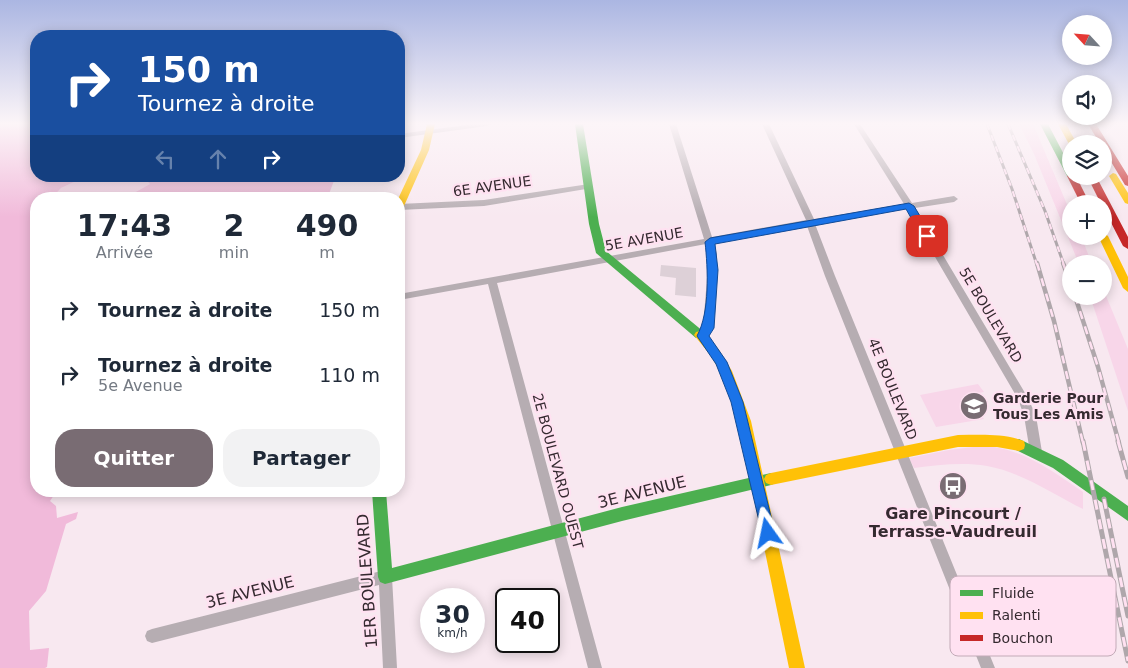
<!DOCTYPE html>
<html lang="fr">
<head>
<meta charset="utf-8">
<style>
  body { margin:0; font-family:"DejaVu Sans",sans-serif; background:#f2f2f3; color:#1f2937; height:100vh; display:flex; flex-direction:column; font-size:19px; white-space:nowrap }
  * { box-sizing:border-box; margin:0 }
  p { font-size:16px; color:#747a83 }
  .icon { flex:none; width:28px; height:28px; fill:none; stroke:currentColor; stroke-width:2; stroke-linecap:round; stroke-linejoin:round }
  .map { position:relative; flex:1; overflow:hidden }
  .drawer { position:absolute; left:30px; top:192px; width:375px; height:305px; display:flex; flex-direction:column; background:#fff; border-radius:20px; box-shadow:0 2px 12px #0003 }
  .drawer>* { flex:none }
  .guide { position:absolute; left:30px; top:30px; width:375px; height:152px; border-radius:20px; box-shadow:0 2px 12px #0003; background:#1a4fa0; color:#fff; overflow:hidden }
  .needle { width:32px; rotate:296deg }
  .controls { position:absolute; left:1062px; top:15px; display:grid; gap:10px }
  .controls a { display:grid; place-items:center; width:50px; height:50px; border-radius:50%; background:#fff; box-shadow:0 2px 12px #0003; font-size:25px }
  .speed { position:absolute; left:420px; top:588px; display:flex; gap:10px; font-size:25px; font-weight:700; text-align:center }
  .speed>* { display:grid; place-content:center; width:65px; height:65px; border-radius:50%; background:#fff; box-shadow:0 2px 12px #0003; line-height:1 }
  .speed small { font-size:12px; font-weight:400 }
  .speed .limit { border:2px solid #111; border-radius:8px; background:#fff; color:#111 }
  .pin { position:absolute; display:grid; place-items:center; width:42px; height:42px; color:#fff; margin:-21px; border-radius:10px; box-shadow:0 2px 8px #0006 }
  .me { position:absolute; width:55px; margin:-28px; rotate:348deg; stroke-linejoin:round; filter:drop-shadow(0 0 4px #0008) }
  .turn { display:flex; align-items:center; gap:18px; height:105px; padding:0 25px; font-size:22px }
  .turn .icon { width:65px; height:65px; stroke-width:2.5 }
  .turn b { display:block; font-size:35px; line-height:42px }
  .lanes { display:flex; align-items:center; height:48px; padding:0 25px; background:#0003; justify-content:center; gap:25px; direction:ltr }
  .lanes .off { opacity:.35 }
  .eta { display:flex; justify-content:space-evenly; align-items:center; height:85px; text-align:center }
  .eta b { font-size:30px; font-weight:600; line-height:35px }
  .action { display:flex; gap:10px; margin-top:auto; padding:10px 25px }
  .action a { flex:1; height:58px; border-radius:20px; background:#796c73; color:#fff; font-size:20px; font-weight:600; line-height:58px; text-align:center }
  .action a+a { background:#f2f2f3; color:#1f2937 }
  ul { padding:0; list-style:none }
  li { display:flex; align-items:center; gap:15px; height:65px; padding:0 25px }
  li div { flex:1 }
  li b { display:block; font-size:19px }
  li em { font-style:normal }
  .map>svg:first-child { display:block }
  .green { fill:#f8d6e9 }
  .water { fill:#f1bada }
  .building { fill:#ddd0d7 }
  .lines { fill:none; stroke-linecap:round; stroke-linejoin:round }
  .street { fill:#b6adb2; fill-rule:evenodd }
  .fast { fill:#4caf50; fill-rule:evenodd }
  .slow { fill:#ffc107; fill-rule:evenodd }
  .jam { fill:#c62828; fill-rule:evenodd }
  .rail-far2-casing { stroke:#afa7ab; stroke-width:3 }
  .rail-far1-casing { stroke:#afa7ab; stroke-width:4.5 }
  .rail-casing { stroke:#afa7ab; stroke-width:5 }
  .rail-far2 { stroke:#ffe1f1; stroke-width:2; stroke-dasharray:6; stroke-linecap:butt }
  .rail-far1 { stroke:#ffe1f1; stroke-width:2.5; stroke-dasharray:8; stroke-linecap:butt }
  .rail { stroke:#ffe1f1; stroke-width:3; stroke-dasharray:10; stroke-linecap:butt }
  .route { fill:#1a73e8; stroke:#114b97 }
  .labels { text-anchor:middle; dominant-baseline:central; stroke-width:4.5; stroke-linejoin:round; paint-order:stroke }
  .street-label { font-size:14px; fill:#352a30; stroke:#ffe1f1 }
  .poi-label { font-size:14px; font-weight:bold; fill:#352a30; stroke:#ffe1f1; text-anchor:start }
  .near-street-label { font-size:16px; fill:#352a30; stroke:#ffe1f1 }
  .near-poi-label { font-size:16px; font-weight:bold; fill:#352a30; stroke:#ffe1f1 }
  .key { fill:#ffe1f1; stroke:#c2aab7; stroke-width:1 }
  .key-label { font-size:14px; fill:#352a30 }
</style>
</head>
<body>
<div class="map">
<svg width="1128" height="668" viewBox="0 0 1128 668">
  <rect width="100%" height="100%" fill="#f8e8f0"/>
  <path class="green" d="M1019,124H1033L1071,214V236H1081L1092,264H1079L1034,154Z
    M87,176H142L150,184L123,199H51L61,188Z
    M1104,291L1128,349V411L1090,296H1104Z
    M978,384L984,392L967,395L984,419L936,427L920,395Z
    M981,446C1021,447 1051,470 1083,492V509C1053,494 1021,472 987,466C963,462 938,465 914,468L909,458L949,450Z"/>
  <path class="water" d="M0,124H36V176H87L61,188L51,199H36V491H54V495L50,501L56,506L57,518L78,512L76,519L66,524L46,591L29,611L30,650L49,648L47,667L45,668H0Z
    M142,176H342L335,178L329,194L317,199H123L150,184Z"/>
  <path class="building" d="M661,265L696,268V297L675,295L676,278L660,276Z"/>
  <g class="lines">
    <path class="street" d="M474,124H491L487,126L399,138V134Z
      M669,124H676L712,237L806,220L762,124H769L814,219L904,204L854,124H860L912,203L954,196L958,199L954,202L915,208L1028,398L1036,416L1042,452L1040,456L1036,457L1032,456L1030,452L1024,416L1018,399L907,209L815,224L835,276L995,668H981L825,276L807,226L714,243L717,254L713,328L706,339H698L697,336L703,327L709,254L706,244L497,283L602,668H588L488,284L399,300V294L704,239Z
      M589,184H592V188L484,206L399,210V204L484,200Z
      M385,570L390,572L392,577L397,668H383L379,585L152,643L147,641L145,636L147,631L152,629Z"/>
    <path class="fast" d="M575,124H583L599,224L606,251L704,332L706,335L704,338H696L596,253L589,224Z
      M1040,124H1048L1071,168V176H1075L1074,178L1071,179L1067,176Z
      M1019,439L1063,460L1128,506V521L1053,468L1014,449L1013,445L1014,441Z
      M771,473L776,475L778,479L776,483L771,485L622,521L385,584L380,582L378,577L372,491H386L392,568L622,507Z"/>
    <path class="slow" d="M427,124H435L429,150L404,206L399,209L398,199L421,150Z
      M1058,124H1066L1077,144H1071L1070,146Z
      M1113,173L1116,174L1128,193V204L1125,203L1109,176Z
      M1104,233L1108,236L1128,277V292L1123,288L1098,236H1104Z
      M700,331L704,332L719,350L732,371L751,421L805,668H789L738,421L722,375L711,356L694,335L696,332Z
      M958,435C980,435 1003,433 1024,441L1025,445L1024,449L1019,451L997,447H958L771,485L766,483L764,479L766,475L771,473Z"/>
    <path class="jam" d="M1088,124H1096L1128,176V186L1125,185L1104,150V144H1100Z
      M1071,173V176H1076L1090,204H1081L1067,176Z
      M1087,176H1096L1128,237V249L1123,246L1104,209V204H1101Z"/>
    <defs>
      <path id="rail-far2" d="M987,124L1012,189L1037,265
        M1008,124L1045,211L1064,265"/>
      <path id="rail-far1" d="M1037,263L1054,321L1083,443
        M1063,263L1071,285
        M1075,296L1098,367L1119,443"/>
      <path id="rail" d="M1083,441L1128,661
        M1118,441L1128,477
        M1104,499L1128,616"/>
    </defs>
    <use href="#rail-far2" class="rail-far2-casing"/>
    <use href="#rail-far1" class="rail-far1-casing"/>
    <use href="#rail" class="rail-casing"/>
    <use href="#rail-far2" class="rail-far2"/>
    <use href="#rail-far1" class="rail-far1"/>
    <use href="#rail" class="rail"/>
  </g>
  <linearGradient id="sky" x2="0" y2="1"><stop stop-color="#abb6e2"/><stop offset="0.57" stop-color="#fcf5f8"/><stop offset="1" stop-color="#fcf5f8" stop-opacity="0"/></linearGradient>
  <rect width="1128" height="217" fill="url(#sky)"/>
  <path class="route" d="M909,203L914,206L932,236L930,239H923L906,209L715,244L718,270L714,328L709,336L727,362L743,402L775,533L773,538L768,540L763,538L731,402L716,364L697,336C710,312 708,269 705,242L710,238Z"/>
  <defs>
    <symbol id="school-disc" viewBox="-11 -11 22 22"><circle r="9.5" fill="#796c73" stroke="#ffe1f1"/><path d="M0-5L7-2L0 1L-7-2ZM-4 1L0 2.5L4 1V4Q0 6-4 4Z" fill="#fff"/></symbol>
    <symbol id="bus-disc" viewBox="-11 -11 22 22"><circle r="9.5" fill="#796c73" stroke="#ffe1f1"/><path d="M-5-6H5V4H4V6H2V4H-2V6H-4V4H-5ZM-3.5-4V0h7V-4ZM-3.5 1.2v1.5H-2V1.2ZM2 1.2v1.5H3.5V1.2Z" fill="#fff"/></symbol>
  </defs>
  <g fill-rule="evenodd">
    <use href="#school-disc" x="958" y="390" width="32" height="32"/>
    <use href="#bus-disc" x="937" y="470" width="32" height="32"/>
  </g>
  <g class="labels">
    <g class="street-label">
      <text transform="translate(492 186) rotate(-8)">6E AVENUE</text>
      <text transform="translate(644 239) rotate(-10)">5E AVENUE</text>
      <text transform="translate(991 315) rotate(59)">5E BOULEVARD</text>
      <text transform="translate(893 389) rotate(68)">4E BOULEVARD</text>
      <text transform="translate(558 471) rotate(75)">2E BOULEVARD OUEST</text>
    </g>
    <g class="poi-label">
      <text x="993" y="398">Garderie Pour<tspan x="993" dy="16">Tous Les Amis</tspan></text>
    </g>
    <g class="near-street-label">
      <text transform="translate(642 492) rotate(-14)">3E AVENUE</text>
      <text transform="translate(367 581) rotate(-94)">1ER BOULEVARD</text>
      <text transform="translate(250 592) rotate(-14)">3E AVENUE</text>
    </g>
    <g class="near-poi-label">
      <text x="953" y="513">Gare Pincourt /<tspan x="953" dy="18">Terrasse-Vaudreuil</tspan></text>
    </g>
  </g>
  <rect x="950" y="576" width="166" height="80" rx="8" class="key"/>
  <rect x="960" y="590" width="23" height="6" fill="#4caf50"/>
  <rect x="960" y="612" width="23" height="7" fill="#ffc107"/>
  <rect x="960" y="635" width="23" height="6" fill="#c62828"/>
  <g class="key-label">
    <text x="992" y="598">Fluide</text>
    <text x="992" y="620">Ralenti</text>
    <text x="992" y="643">Bouchon</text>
  </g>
</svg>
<div class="controls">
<a><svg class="needle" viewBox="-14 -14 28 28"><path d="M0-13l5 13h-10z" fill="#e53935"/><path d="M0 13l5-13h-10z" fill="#747a83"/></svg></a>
<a><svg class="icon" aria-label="sound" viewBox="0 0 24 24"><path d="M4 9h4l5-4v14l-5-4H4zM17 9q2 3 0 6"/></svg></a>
<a><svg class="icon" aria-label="layers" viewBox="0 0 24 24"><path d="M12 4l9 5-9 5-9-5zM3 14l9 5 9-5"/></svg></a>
<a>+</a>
<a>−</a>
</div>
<div class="speed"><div>30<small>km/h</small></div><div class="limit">40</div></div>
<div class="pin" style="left:927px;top:236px;background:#d93025"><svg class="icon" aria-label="arrive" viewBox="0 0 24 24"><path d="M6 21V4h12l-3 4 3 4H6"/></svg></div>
<svg class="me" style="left:768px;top:533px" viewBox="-20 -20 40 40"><path d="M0-17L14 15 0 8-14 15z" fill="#1a73e8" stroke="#fff" stroke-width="4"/></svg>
<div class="guide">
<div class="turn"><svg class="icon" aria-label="right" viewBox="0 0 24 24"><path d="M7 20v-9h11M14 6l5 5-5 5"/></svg><div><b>150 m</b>Tournez à droite</div></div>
<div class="lanes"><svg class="icon off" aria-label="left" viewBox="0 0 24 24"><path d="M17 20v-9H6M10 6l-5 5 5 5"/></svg><svg class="icon off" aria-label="ahead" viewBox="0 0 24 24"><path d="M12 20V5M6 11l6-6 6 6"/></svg><svg class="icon" aria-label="right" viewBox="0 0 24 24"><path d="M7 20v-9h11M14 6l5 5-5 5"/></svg></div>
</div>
<section class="drawer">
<div class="eta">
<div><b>17:43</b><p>Arrivée</p></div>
<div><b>2</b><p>min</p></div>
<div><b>490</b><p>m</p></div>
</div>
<ul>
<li><svg class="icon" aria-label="right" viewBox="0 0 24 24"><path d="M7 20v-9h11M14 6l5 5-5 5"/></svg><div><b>Tournez à droite</b></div><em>150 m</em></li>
<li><svg class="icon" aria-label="right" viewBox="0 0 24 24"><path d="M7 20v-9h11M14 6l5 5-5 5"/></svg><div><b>Tournez à droite</b><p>5e Avenue</p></div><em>110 m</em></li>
</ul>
<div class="action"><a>Quitter</a><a>Partager</a></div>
</section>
</div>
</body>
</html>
